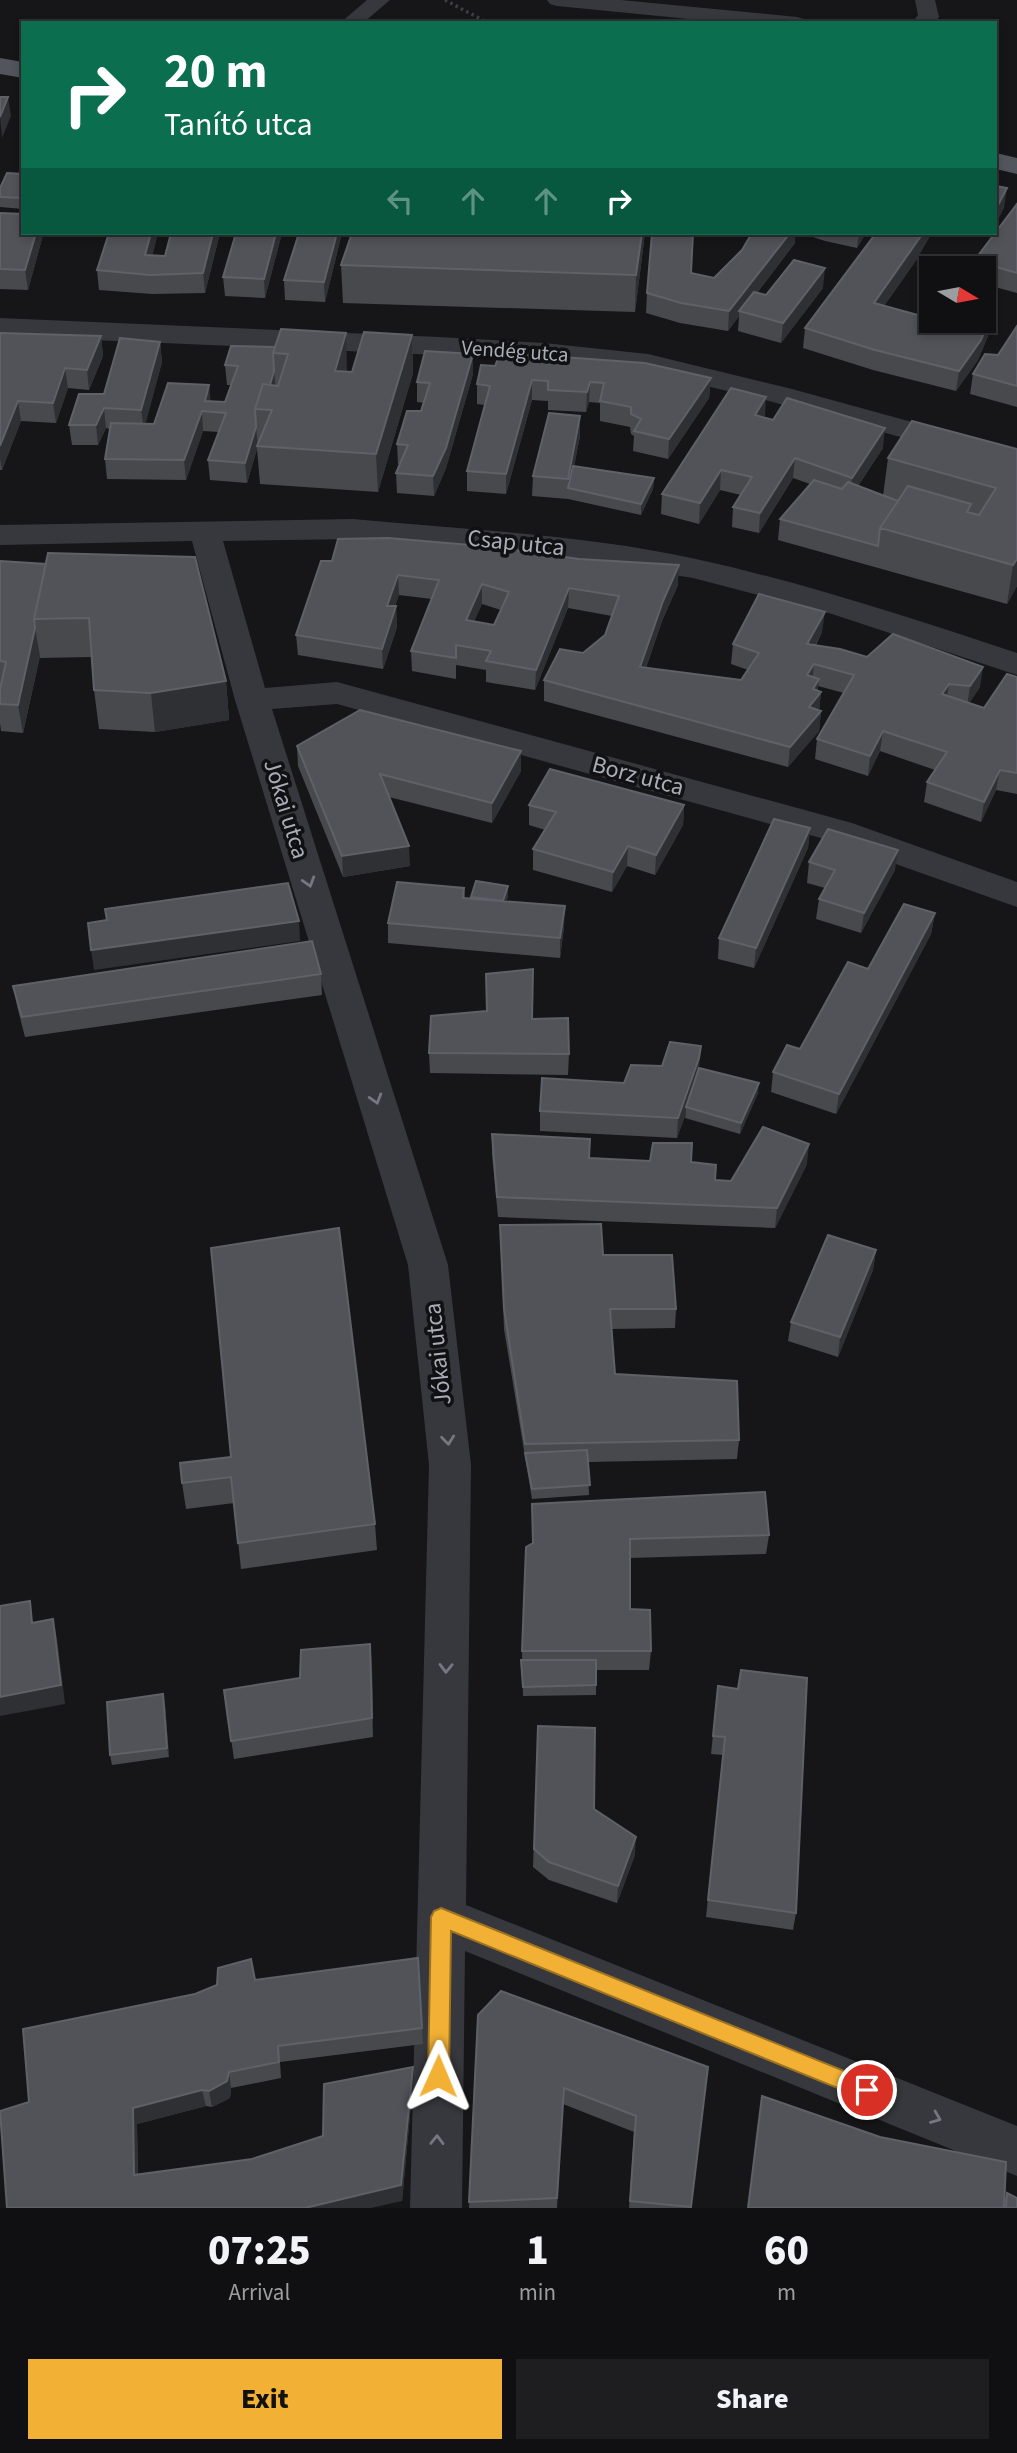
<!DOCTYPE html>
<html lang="en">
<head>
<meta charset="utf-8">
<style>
  body { margin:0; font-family:"Source Sans 3",sans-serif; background:#1e1e20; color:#f1f3f6; height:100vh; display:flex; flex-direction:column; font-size:26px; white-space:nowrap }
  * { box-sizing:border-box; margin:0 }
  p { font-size:23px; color:#9c9d9f }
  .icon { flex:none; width:38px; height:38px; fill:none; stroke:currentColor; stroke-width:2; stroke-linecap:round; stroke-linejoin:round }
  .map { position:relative; height:2208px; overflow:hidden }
  .sheet { display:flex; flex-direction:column; background:#101012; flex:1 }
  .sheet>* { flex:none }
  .hud { position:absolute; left:21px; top:21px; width:976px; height:214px; border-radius:0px; box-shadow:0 4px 10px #0003,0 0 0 2px #303032; background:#0b6e4f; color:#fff; overflow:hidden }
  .needle { width:46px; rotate:100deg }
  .tools { position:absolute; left:919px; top:256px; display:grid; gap:14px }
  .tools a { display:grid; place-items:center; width:77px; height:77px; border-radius:0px; background:#101012; box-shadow:0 4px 10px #0003,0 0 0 2px #303032; font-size:35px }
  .pin { position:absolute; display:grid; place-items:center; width:60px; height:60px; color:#fff; margin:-30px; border:4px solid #fff; border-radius:50%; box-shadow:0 2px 7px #0007 }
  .me { position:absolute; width:77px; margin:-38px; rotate:1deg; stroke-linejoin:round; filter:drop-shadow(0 0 5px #0008) }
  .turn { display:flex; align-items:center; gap:24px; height:147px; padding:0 28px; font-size:32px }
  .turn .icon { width:91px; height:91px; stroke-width:2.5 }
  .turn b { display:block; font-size:49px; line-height:60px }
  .lanes { display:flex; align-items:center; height:66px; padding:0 28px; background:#0003; justify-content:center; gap:35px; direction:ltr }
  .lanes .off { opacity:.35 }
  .eta { display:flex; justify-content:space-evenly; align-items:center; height:119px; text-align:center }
  .eta b { font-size:42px; font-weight:800; line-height:49px }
  .action { display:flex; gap:14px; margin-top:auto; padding:14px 28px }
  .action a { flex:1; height:80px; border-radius:0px; background:#f2b134; color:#111; font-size:28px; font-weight:800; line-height:80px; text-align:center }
  .action a+a { background:#1e1e20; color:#f1f3f6 }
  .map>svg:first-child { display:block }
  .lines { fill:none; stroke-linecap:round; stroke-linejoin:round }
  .path { stroke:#3d3f44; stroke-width:3.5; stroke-dasharray:2.5 3.5; stroke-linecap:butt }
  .service { fill:#37383d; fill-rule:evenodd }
  .minor { fill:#37383d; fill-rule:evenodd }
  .primary { fill:#53555c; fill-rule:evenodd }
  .wall { fill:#47494d; fill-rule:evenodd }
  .shaded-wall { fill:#2f3033 }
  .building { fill:#525359; stroke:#5f6168; stroke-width:2; fill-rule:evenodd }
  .oneway { stroke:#757881 }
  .route { fill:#f2b134; stroke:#9d7322; stroke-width:2 }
  .labels { text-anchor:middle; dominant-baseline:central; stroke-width:7; stroke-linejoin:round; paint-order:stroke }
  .far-street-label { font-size:21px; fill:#a8adb8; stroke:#111113 }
  .street-label { font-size:24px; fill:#a8adb8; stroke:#111113 }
</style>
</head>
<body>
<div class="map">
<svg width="1017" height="2208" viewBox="0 0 1017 2208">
  <rect width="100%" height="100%" fill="#161618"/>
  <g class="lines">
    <path class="path" d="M445,0L488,23"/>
    <path class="service" d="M367,0H390L363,23H340Z
      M547,0H621L797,17L804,19L807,23H730L557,6L550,4Z
      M915,0H935L939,17L936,21L912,23L918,15Z"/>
    <path class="minor" d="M0,318L439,337L544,343L648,354L792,389L1017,451V469L773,402L648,372L544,361L439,355L0,336Z
      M353,519C467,530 584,534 696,559C805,583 911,618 1017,653V675L832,614L693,578L574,559L353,539L223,541L265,688L337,682L852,823L1017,882V907L828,840L337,704L272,709L448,1265L471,1465L466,1905L1017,2126V2176L465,1951L462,2208H410L429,1465L408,1265L235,700L192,541L0,545V525Z"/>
    <path class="primary" d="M0,58L23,62V78L0,74Z
      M996,153L1017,158V174L996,169Z"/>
  </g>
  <path class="wall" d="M23,174V209L0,207V188Z
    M1017,204V293L984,284V268L974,261Z
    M0,213L43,235L28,290L0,289Z
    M220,233L205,293L152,294L99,290L97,270L153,256H165Z
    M282,233L265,298L225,296L223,277Z
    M299,233H342L325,302L285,300L284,280Z
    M352,233H451V234L519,236L645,233L635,312L343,303L341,265Z
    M801,233H866L857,248L825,241Z
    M966,233H991L989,237Z
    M795,243L757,293L766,295L823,288L781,343L738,331L739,316L728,331L680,323L646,313L647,293L691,273L714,278L742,250Z
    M917,259L884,306L988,336L978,360L956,391L873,370L803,348L805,328Z
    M1017,326V407L970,394L973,374L998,355Z
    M0,333L101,336L103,356L89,390L68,388L56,423L21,421L2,470H0Z
    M412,335L413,373L378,492L260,484L257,449L247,483L210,480L208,460L219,432L203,431L186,480L107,479L105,459L110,429L106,428L98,445H72L69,425L104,394L160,342L162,362L145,424H154L209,385L210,401L225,402L231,385H227L225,365L275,347L347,372H352Z
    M481,365L711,378L709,398L668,459L633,451L634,436L631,434L630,427L600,421V403L589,402L586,412L548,410V401L532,400L506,494L467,491V471L485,405L477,404V384Z
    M473,374L446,468L434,496L397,493L396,473L399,464H398L397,444L421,411L424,403L417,402V382Z
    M580,416V436L574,466L654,478L653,489L641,515L568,499L532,496L533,476Z
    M765,417L883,448L858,486L883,496L888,458L1017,449V586L1007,604L778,540L780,519L810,484L793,478L759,533L732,527L733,507L741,495L720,490L699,524L661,514L662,494Z
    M0,561L226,681L229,720L155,732L99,729L94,690L91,657L40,658V656L23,733L1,731L0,723Z
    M321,561L678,585L662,621L646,668L741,680L748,670L731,664L733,644L822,632L816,645L980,687L969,703L984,708L1017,677V794L996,790L981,822L924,802L927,782L935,770L880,751L868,776L815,759L817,739L844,693L818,686V691L821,692L819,710L821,711L819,731L788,767L544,701V680L583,653L605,635L612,616L568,608L535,690L486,682V670L456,665V679L412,671L411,651L432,599L399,595L395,606H396L397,627L383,669L298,655L296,635ZM482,604L501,610L494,625L474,621Z
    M297,746L521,751V771L492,823L389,797L410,866L343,877L298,766Z
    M529,805H684L683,825L655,875L627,866L612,892L533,870V849L545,830L529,825Z
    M810,828L808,848L754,968L718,959L719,938Z
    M809,862L895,870L861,933L816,919L819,899L825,888L807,883Z
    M464,888L465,898H471V897H508L506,901L564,927L560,958L388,943V923Z
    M935,913L931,934L836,1114L771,1092L773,1072L800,1049L868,969Z
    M321,974L322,995L25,1037L17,1006L13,986Z
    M532,1019L569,1054L568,1075L430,1073L429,1053Z
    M699,1068L758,1093L740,1134L685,1118L686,1113L677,1138L540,1131V1111L624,1083Z
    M492,1134L590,1158L691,1162L715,1180L731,1181L807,1164L775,1228L498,1217L492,1154Z
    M500,1225L603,1255L676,1309L675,1328L612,1329L615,1374L739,1440L737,1459L588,1462L589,1495L532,1499L504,1329Z
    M876,1250L873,1270L838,1357L788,1341L791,1322Z
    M231,1457L375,1524L377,1550L241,1569L234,1503L186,1509L182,1483Z
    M532,1504L769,1535L766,1554L630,1558V1609L651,1651L649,1670H596V1695L523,1696L522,1651L533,1543Z
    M372,1662L373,1737L234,1759L224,1690L300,1678Z
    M718,1686L738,1689L796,1913L793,1930L706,1917L723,1755L711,1754Z
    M165,1704L169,1757L112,1765L110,1755Z
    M538,1726L594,1809L635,1855L617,1903L549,1880L533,1867Z
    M418,1958L423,2044L280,2062L281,2078L231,2088L230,2098L212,2107L206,2106L137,2124L138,2174L252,2159L323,2136L413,2067V2083L402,2201L7,2208L29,2102L195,1994L217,1985Z
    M478,2015L708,2067L691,2208H629L634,2132L563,2104L557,2208H469Z
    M762,2096L1004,2202L1007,2193L1017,2208H748Z"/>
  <path class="shaded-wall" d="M8,97L11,116L2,138L0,117Z
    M1007,188L1004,208L996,224V209Z
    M36,233H43V235L28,290L25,270Z
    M151,233H158L148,275L145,255Z
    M213,233H220L205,293L203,273Z
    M276,233H282L265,298L264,279Z
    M337,233H342L325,302L324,282Z
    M642,233H645L635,312L636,275Z
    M790,233H796L795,243L742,312L739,311V316L728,331L729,311Z
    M859,233H866L857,248Z
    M923,233H932L917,259L872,323L874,303Z
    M825,268L823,288L781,343L783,323Z
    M991,316L988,336L978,360L956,391L959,371Z
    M346,333L347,371H335Z
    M412,335L413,373L378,492L376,454Z
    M101,336L103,356L89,390L87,370Z
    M160,342L162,362L144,430L141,410Z
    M473,354V374L446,468L434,496L433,476Z
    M65,368L68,388L56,423L53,403Z
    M274,371L276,391L262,409Z
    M711,378L709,398L668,459L669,439Z
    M532,380V400L506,494V474Z
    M590,382L589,402L586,412L587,392Z
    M209,385L211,405L205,401Z
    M766,397L765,417L755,415Z
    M18,401L21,421L2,470L0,459V446Z
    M104,408L106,428L98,445L96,425Z
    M202,411L203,431L186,480L184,460Z
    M580,416V436L570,489L568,488V479Z
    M256,427L258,446H257V449L247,483L245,463Z
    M885,428L883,448L850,498L852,478Z
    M795,458L793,478L759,533L760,513Z
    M721,470L720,490L699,524L700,503Z
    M654,478L653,489L641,515V504Z
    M1017,559V586L1007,604L1013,565Z
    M679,565L678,585L662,621L639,687L640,667L663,601Z
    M398,575L399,595L388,626L387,606Z
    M482,584V604L466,640V620Z
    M569,588L568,608L535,690L536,670Z
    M396,606L397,627L383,669L382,649Z
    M825,612L822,632L805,664L807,644Z
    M35,628L40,656L23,733L18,705Z
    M814,664L812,685L807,675Z
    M983,667L980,687L967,707L970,686Z
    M819,679L817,697L821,692L819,712L809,707L813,689Z
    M226,681L229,720L155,732L151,693Z
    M949,684L946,704L942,694Z
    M821,711L819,731L788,767L790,747Z
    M883,731L880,751L868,776L870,756Z
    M521,751V771L492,823V803Z
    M1000,770L996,790L981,822L984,802Z
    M684,805L683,825L655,875L656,855Z
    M810,828L808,848L754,968L756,948Z
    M409,846L410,866L343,877L342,856Z
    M628,846L627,866L612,892L613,872Z
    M898,850L895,870L861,933L864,913Z
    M508,886V897L503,912V901Z
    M565,906L564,927L560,958V938Z
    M935,913L931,934L836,1114L839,1094Z
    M299,921L300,941L94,970L91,950Z
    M701,1046L698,1079L686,1107V1113L677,1138L678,1118Z
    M759,1083L758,1093L740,1134L741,1123Z
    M809,1144L807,1164L775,1228L777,1208Z
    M876,1250L873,1270L838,1357L840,1337Z
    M53,1619L57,1638L65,1704L0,1716V1697Z
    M370,1644L372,1662L373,1737L372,1718Z
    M163,1694L165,1704L169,1757L167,1748Z
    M636,1837L635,1855L617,1903L618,1886Z
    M413,2067V2083L402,2201L371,2208H305Z
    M229,2072L231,2088L230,2098L212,2107L209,2091Z
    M202,2090L206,2106L137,2124L138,2190L134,2175L133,2108Z"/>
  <path class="building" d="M0,97H8L0,117Z
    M7,173L23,174V198L0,197V188Z
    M996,186L1007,188L996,209Z
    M1017,204V273L986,264L983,268H961L967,260L974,261Z
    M0,213L23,214V233H36L25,270L0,269Z
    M109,233H151L145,255L165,256L171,233H213L203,273L150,275L97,270Z
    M236,233H276L264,279L223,277Z
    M299,233H337L324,282L284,280Z
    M352,233H449V234L460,235L461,233H506L505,235L519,236L520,233H642L636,275L341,265Z
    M652,233H693L691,273L714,278L742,250L752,233H790L729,311L681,303L647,293Z
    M876,233H923L874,303L925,317L931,309V320H984V314L991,316L981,340L959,371L875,350L805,328Z
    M794,260L825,268L783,323L739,311L754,292L766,295Z
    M1017,326V386L973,374L985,354L998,355Z
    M281,329L346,333L335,371L352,372L364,332L412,335L376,454L257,446L272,410L255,409L263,384L278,386L288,354L273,353Z
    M0,333L101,336L87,370L65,368L53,403L18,401L0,446Z
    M120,338L160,342L141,410L104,408L96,425H69L79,394H104Z
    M231,346L275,347L273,353L274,371L270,385L263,384L255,409L256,427L245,463L208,460L226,413L202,411L184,460L105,459L111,423L154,424L168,383L209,385L205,401L225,402L238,366L225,365Z
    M425,351L473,354L446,448L433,476L396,473L408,445L397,444L407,411H421L430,383L417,382Z
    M534,355L645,363L711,378L669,439L634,431L641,419L631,414V407L600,401L604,383L590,382L587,392L548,390V381L532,380L506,474L467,471L490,386L477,384L481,365L495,366L499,356Z
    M731,388L766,397L755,415L773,420L787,398L885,428L852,478L795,458L760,513L733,507L752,477L721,470L700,503L662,494Z
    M549,413L580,416L568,479L533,476Z
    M912,421L1017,449V559L1013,565L880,528L908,486L971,504L967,512L979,515L996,488L888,458Z
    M573,466L654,478L641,504L568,488Z
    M814,480L842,489L848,482L898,501L880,528L878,546L780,519Z
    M388,538L494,547L579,559L679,565L663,601L640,667L741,680L759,653L733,644L759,594L825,612L807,644L840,649L867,657L893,634L983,667L970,686L949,684L942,694L984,708L1007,674L1017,677V773L1000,770L984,802L927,782L947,752L883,731L870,756L817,739L854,675L814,664L807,675L819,679L813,689L821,692L809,707L821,711L790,747L544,680L560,649L583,653L605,635L619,596L569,588L536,670L486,661L491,651L456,645V658L411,651L439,580L398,575L387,606H396L382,649L296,635L321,561H332L338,539ZM482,584L509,592L494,625L466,620Z
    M48,553L195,557L226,681L151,693L94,690L89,618L34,619Z
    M0,561L46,564L34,619L35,628L18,705L0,704V689L6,662L0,661Z
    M360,710L521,751L492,803L380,774L409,846L342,856L297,746Z
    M550,769L684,805L656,855L628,846L613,872L533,849L556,812L529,805Z
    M774,819L810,828L756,948L719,938Z
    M828,829L898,850L864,913L819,899L835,870L809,862Z
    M476,881L508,886L503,901L471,897Z
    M397,882L464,888L463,898L565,906L560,938L388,923Z
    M288,883L299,921L91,950L88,923L107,920L105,909Z
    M904,904L935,913L839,1094L773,1072L787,1045L800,1049L848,962L868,969Z
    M312,941L321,974L22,1017L13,986Z
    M533,969L532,1019L568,1018L569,1054L429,1053L431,1016L487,1011L486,974Z
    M670,1042L701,1046L699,1058L678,1118L540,1111L542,1078L624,1083L631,1065L662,1066Z
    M699,1068L759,1083L741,1123L686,1107Z
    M763,1127L809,1144L777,1208L497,1197L492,1134L590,1139L589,1158L650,1161L653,1143H692L691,1162L716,1165L715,1180L731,1181Z
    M601,1224L603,1255H672L676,1309H610L615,1374L737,1381L739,1440L525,1444L504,1309L500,1225Z
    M339,1228L375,1524L238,1543L231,1477L182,1483L180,1463L231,1457L211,1248Z
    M828,1235L876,1250L840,1337L791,1322Z
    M587,1450L590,1485L532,1489L525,1453Z
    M765,1492L769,1535L630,1539V1609L650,1610L651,1651H522L526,1547L533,1543L532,1504Z
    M30,1601L32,1623L53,1619L61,1685L0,1697V1606Z
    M370,1644L372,1718L231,1741L224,1690L300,1678L301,1650Z
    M521,1660H596V1685L523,1687Z
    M741,1670L807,1678L796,1913L708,1900L725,1737L713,1736L718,1686L738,1689Z
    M163,1694L167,1748L110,1755L107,1702Z
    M538,1726L595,1728L594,1809L636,1837L618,1886L549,1862L534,1849Z
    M418,1958L422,2028L278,2046L279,2062L229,2072L227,2081L209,2091L202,2090L133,2108L134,2175L252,2159L323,2136L324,2084L413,2067L401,2185L305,2208H7L0,2111L29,2102L23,2029L195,1994L217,1985L218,1968L251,1959L255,1980Z
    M501,1991L708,2067L691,2207L630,2201L636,2116L564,2088L557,2198L469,2202L478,2015Z
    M762,2096L880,2137L1006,2162L1004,2208H748Z
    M1007,2193L1017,2198V2208H1006Z"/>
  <defs><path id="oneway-chevron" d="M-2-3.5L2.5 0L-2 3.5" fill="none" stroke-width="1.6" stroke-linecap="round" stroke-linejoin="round" transform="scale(1.75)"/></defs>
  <g class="oneway">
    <use href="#oneway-chevron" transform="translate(309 882) rotate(73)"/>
    <use href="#oneway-chevron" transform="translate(376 1099) rotate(73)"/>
    <use href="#oneway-chevron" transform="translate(448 1440) rotate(84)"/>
    <use href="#oneway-chevron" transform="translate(446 1668) rotate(91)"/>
    <use href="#oneway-chevron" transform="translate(936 2118) rotate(22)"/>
    <use href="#oneway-chevron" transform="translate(437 2140) rotate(-89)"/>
  </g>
  <path class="route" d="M441,1908L874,2083L877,2090L874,2097L867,2100L451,1931L449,2076L446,2083L438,2086L431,2083L428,2076L431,1917L434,1911Z"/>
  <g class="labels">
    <g class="far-street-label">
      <text transform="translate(515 351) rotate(4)">Vendég utca</text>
    </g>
    <g class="street-label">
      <text transform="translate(516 543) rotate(6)">Csap utca</text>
      <text transform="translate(638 776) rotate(15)">Borz utca</text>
      <text transform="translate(286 809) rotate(73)">Jókai utca</text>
      <text transform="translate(438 1354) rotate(-96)">Jókai utca</text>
    </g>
  </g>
</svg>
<div class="tools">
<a><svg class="needle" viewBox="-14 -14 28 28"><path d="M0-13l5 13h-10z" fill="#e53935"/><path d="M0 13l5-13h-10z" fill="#9c9d9f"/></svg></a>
</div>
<div class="pin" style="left:867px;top:2090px;background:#d93025"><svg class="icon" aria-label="arrive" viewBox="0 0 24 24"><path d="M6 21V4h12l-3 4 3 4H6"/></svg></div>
<svg class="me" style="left:438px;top:2076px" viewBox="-20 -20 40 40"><path d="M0-17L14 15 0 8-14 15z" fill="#f2b134" stroke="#fff" stroke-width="4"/></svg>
<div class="hud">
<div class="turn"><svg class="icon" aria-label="right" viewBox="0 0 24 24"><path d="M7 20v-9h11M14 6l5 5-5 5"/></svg><div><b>20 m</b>Tanító utca</div></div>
<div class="lanes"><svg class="icon off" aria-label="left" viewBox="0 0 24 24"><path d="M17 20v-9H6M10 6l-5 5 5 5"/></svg><svg class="icon off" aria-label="ahead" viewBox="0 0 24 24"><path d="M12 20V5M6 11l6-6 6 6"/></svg><svg class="icon off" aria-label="ahead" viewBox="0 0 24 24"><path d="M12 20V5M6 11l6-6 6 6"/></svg><svg class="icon" aria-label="right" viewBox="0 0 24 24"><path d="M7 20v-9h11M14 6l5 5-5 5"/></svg></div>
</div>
</div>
<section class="sheet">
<div class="eta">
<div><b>07:25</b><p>Arrival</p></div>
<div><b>1</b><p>min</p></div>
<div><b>60</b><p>m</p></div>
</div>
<div class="action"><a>Exit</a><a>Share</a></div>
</section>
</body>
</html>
